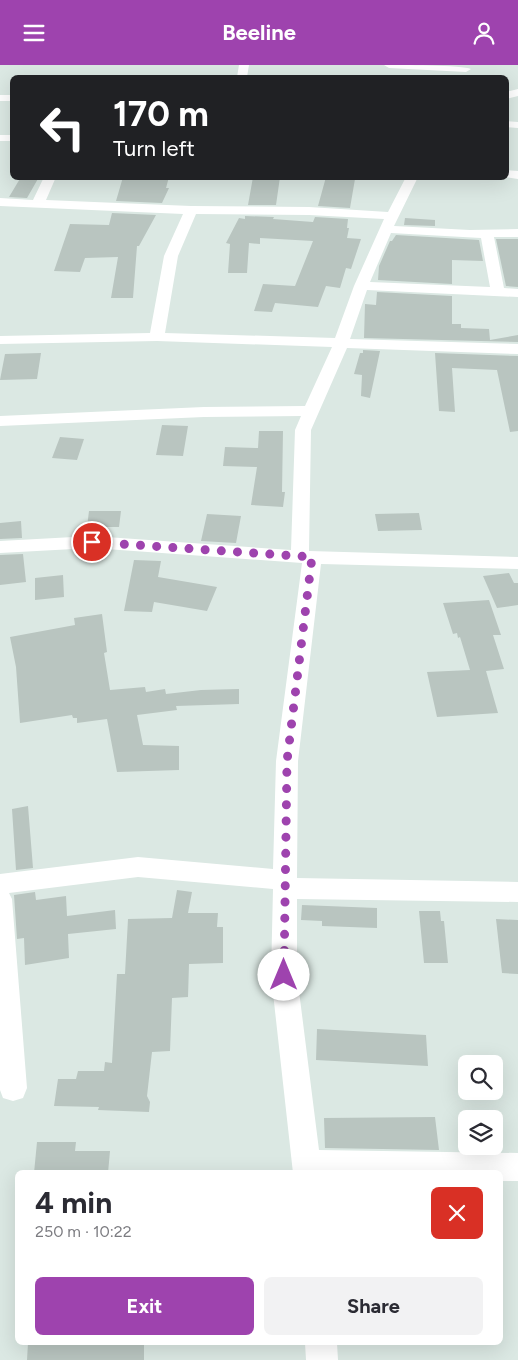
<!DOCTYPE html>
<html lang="en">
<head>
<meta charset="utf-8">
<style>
  body { margin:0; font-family:Figtree,sans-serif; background:#f2f2f3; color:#2b2b33; height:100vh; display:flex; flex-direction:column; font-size:19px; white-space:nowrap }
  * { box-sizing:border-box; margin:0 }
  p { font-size:16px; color:#7c7c81 }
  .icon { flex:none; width:28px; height:28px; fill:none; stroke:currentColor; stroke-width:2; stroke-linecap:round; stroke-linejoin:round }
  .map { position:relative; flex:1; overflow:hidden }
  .details { position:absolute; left:15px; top:1105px; width:488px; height:175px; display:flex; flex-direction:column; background:#fff; border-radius:8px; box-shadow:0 5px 20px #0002 }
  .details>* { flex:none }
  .guide { position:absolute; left:10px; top:10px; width:499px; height:105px; border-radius:8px; box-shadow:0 5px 20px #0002; background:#202124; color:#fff; overflow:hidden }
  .fabs { position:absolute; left:458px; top:990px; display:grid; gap:10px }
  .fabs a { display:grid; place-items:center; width:45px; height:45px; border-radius:8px; background:#fff; box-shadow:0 5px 20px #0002; font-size:25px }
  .pin { position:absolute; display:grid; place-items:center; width:42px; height:42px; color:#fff; margin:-21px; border:2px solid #fff; border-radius:50%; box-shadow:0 1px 5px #0007 }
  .me { position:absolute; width:55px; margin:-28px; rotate:0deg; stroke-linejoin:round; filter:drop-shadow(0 0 4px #0008) }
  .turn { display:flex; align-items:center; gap:18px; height:105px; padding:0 20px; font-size:22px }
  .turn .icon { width:65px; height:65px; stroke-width:2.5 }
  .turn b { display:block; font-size:35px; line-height:42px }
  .round { display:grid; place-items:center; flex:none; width:52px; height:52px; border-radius:8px; background:#f2f2f3 }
  .head { display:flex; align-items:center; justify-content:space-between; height:85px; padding:0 20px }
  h1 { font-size:30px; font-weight:700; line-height:38px }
  .cta { display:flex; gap:10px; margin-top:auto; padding:10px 20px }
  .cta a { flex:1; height:58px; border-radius:8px; background:#9e43ae; color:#fff; font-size:20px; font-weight:700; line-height:58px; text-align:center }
  .cta a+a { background:#f2f2f3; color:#2b2b33 }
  header { display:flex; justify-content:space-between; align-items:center; height:65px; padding:0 20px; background:#9e43ae; color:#fff; font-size:22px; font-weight:700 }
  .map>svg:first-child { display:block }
  .building { fill:#b9c5c0 }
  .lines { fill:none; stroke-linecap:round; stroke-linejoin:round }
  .minor { fill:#fff; fill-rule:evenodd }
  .route { stroke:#9e43ae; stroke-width:9; stroke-dasharray:0 16.2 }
</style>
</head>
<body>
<header><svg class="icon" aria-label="menu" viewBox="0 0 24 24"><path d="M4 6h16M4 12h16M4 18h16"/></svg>Beeline<svg class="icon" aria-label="person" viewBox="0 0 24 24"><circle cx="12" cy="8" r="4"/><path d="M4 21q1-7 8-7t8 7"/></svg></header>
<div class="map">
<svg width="518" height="1295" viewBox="0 0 518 1295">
  <rect width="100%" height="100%" fill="#dbe8e3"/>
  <path class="building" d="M21,112H39L27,133L9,132Z
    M123,112H169L166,123H169L162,138L116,136Z
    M253,112H280L276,140H248Z
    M326,112L355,114L350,143L318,141Z
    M112,148L156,150L139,181H137L133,233H111L118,192L85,193L80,207L54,206L70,159L109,160Z
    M245,151L274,152L273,154L313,157L315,152L348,154L347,163H349L347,173L361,174L351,204L346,203L340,223L326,221L318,242L275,238L272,247L254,246L263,219L295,221L313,176L260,173V179L249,178L247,208H228L230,179L226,178L239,153L245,154Z
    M405,153L435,155V161L404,160Z
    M396,170L479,175L483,196L452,195V219L378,215L379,201L390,176H392Z
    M496,174H518V222L506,221Z
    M377,227L452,231V259H461V263L489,264L490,275L518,270V277L364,273L365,239L376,240Z
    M363,285L380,286L370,333L361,331L362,310L354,309L360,288H363Z
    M41,288L37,314L0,315L5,289Z
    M435,288L518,291V366L510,367L497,305L452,303L455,347L439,346Z
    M162,360L188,361L183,391L156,390Z
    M259,366H283L282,427H285L283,442L251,440L257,402L223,401L225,382L258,383Z
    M60,372L84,374L77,395L52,393Z
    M89,446H121L119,462H87Z
    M419,448L422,465L378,466L375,449Z
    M207,449L241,451L236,478L201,476Z
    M21,456L22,473L0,474V458Z
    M23,489L26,517L0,520V490Z
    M134,495L161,496L158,512L217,522L207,546L154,537L152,547L124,546Z
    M509,508L514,518H518V540L497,543L483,511Z
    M63,510L64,532L35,535V513Z
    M489,535L501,570H493L504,604L486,606L498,648L437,652L427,607L470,605L460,572L458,573L457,568L453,569L443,538Z
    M102,549L107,587L104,588L110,625L145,622L146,627L165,624L166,629L201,625L239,624V639L176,641L177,645L137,650L143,680L179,681V705L117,707L107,654L77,658V653H73L72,650L20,658L16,602L10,572L75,560L74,553Z
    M28,741L33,803L16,805L12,744Z
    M177,825L192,827L188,848H218L217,862H223V898L189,899L188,932L172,933L170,986L152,987L147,1031L150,1037L149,1047L98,1045L99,1042L54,1041L58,1014H76L78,1006H104L105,997L112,998L117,909H125L128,854L172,853Z
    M35,827L36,835L66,831L67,851L115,845L116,864L68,869L69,893L25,900L24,873L17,874L14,830Z
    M302,840L377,843V863L322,861V856L301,855Z
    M419,846H440L441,856H444L448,898H424Z
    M496,854L518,855V909L502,908Z
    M317,964L426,970L428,1001L316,995Z
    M435,1052L439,1085L325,1083L324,1053Z
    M37,1077H76L75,1086H110L108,1108H34Z
    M28,1278H144V1295H27Z"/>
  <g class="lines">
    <path class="minor" d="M239,0H249L247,12H237Z
      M384,0C399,0 463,0 471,4L466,7L389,3Z
      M518,24V31L506,34V27Z
      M0,30H12V36H0Z
      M506,56L518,57V63L506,62Z
      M0,70H12V76H0Z
      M506,105L518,106V114L505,112Z
      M44,112H56L46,135L191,141L309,142L388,147L406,112H418L394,161L470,165L518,164V172H494L504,223L518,224V232L367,225L350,274L518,279V289L347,283L311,365L309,486L518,492V504L321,499L298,696L297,813L518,817V837L297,834V910L319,1085L518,1088V1116H500V1108H293L271,910L273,824L138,812L9,828L12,834L27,1023L23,1033L13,1036L3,1033L0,1025V809L138,792L273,804L276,696L302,498L92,483L0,488V476L92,471L291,485L295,365L301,351L204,352L0,361V351L204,342L305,341L332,282L157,276L0,279V271L150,268L164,191L183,149L0,141V133L33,135ZM196,149L309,150L384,154L354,221L335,273L165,268L178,191ZM391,168L481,173L490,222L370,217Z
      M305,1278H337L338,1295H306Z"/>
  </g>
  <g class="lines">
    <path class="route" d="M92,477L312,492L287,696L284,910"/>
  </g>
</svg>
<div class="fabs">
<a><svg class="icon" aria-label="search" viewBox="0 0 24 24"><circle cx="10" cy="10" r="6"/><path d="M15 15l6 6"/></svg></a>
<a><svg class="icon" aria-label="layers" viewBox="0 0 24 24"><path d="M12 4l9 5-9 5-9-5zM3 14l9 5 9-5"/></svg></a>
</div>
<div class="pin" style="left:92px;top:477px;background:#d93025"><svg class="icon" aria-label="arrive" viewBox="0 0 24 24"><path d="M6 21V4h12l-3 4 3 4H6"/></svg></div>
<svg class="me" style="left:284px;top:910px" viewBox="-20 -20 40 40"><circle r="19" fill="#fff"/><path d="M0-13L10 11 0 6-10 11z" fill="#9e43ae"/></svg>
<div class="guide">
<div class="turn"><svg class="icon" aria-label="left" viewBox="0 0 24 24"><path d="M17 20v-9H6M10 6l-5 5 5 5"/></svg><div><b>170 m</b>Turn left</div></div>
</div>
<section class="details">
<div class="head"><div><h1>4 min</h1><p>250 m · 10:22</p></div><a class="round" style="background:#d93025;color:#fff"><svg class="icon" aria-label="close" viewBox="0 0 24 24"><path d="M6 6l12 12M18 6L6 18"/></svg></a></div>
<div class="cta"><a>Exit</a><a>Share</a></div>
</section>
</div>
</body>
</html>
